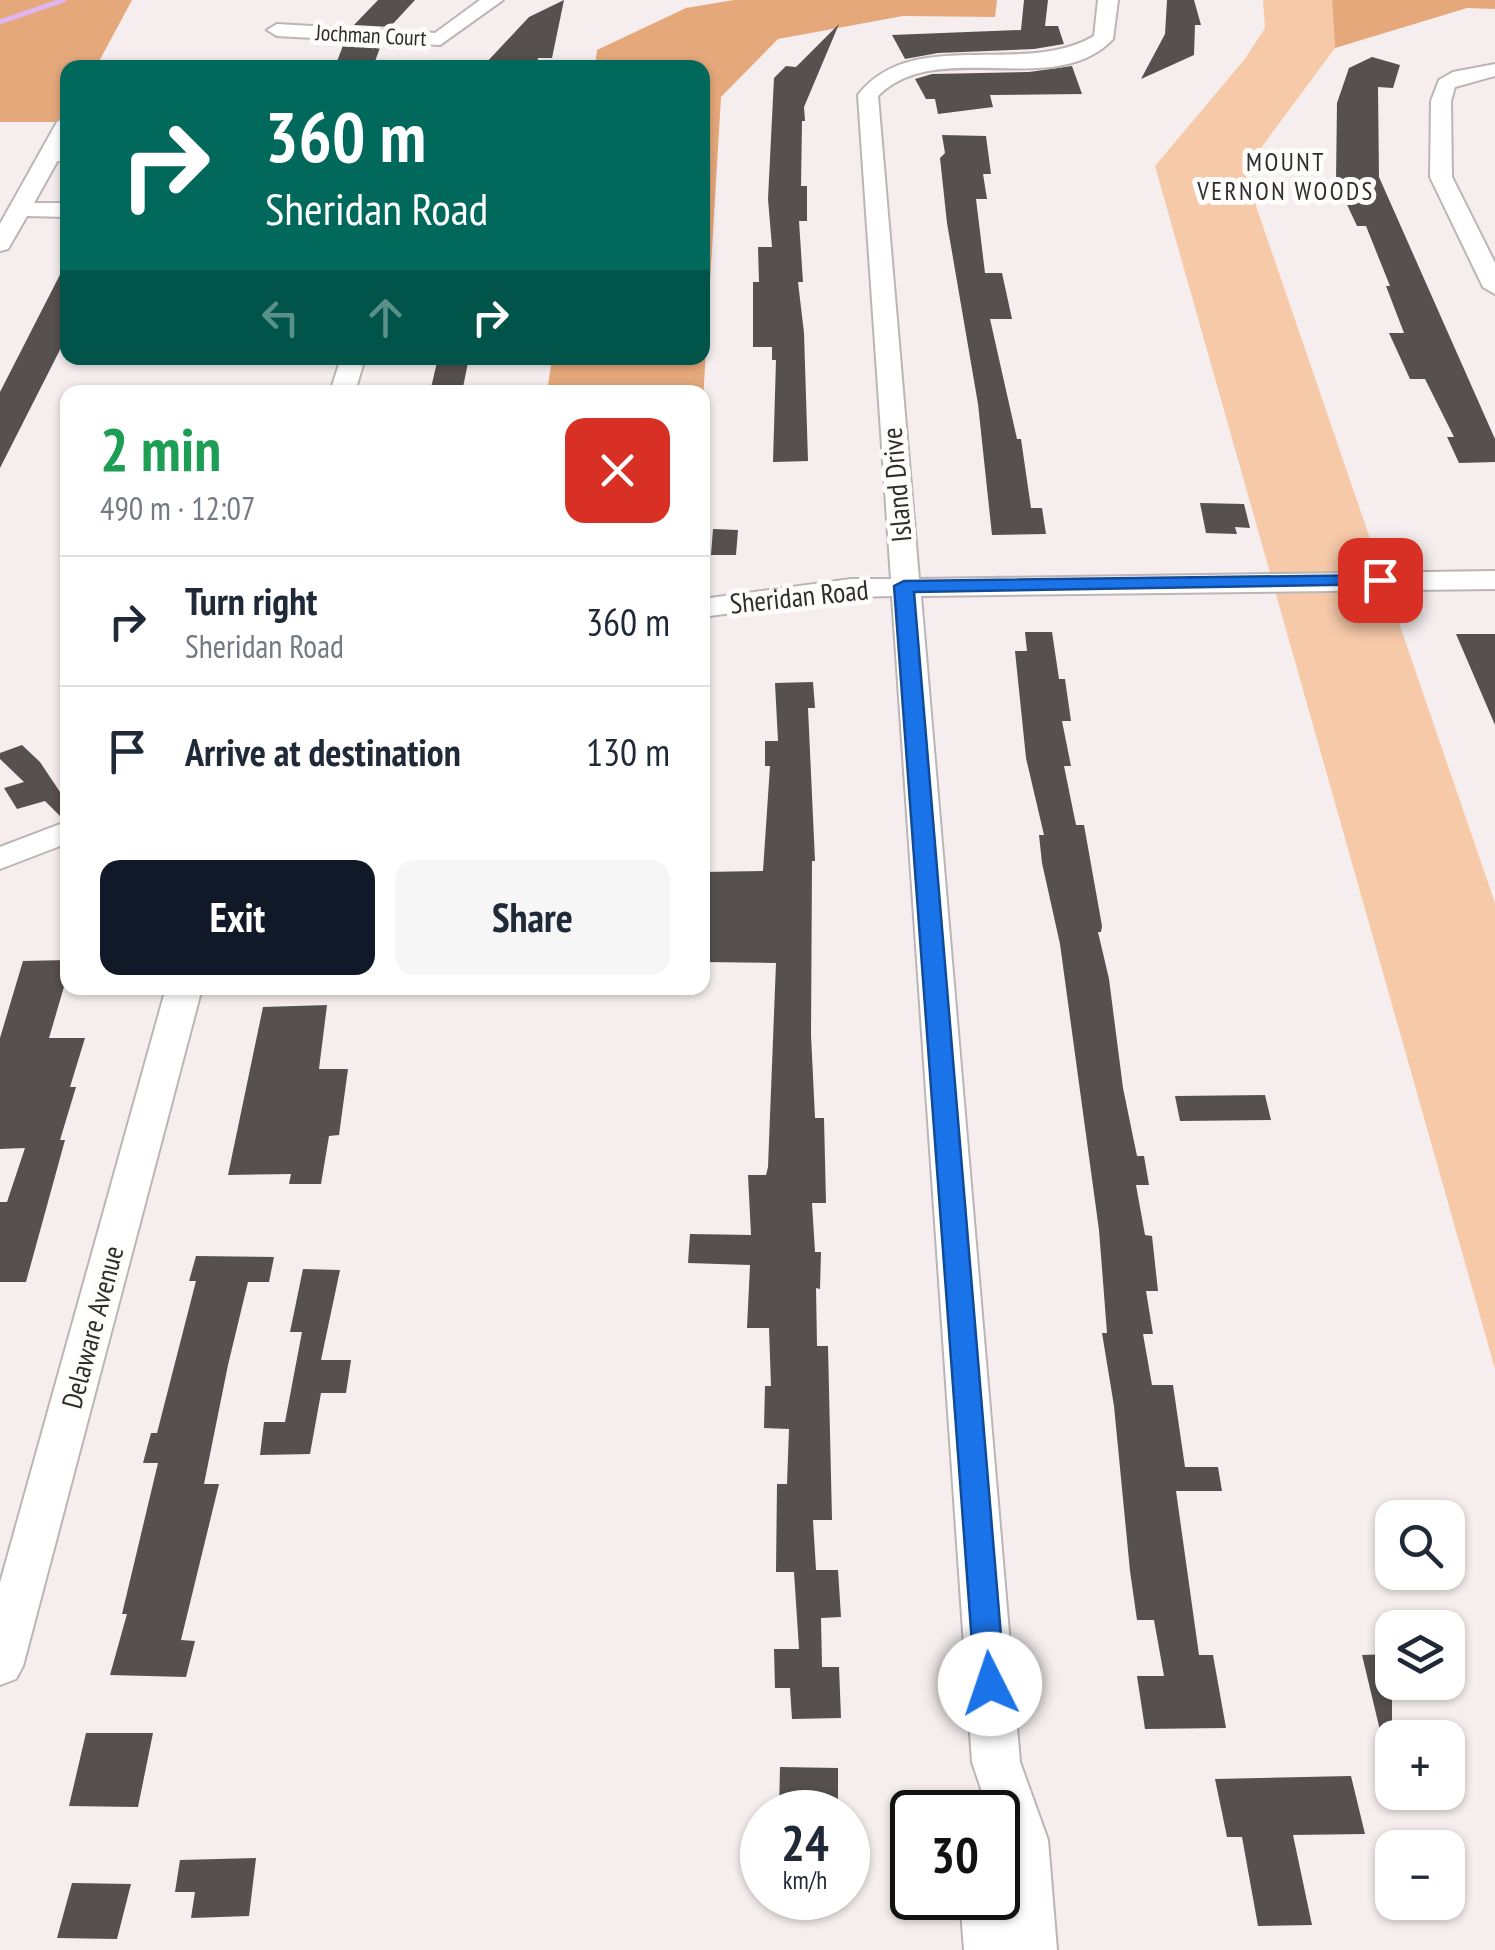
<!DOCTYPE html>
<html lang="en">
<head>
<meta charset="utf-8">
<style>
  body { margin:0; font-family:"PT Sans Narrow",sans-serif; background:#f6f6f7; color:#1f2937; height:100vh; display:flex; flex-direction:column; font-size:38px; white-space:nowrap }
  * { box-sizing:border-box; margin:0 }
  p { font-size:32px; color:#747a83 }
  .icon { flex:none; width:55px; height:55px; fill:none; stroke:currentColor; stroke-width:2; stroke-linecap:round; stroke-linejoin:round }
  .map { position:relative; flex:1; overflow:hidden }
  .drawer { position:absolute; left:60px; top:385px; width:650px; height:610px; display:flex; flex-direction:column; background:#fff; border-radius:20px; box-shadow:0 2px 8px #0004 }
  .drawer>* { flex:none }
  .hud { position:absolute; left:60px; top:60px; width:650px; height:305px; border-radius:20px; box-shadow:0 2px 8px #0004; background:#00695c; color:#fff; overflow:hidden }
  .buttons { position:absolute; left:1375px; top:1500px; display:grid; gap:20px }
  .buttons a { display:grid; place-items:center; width:90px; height:90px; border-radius:20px; background:#fff; box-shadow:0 2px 8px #0004; font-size:50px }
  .speed { position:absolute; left:740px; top:1790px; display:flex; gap:20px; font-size:50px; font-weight:700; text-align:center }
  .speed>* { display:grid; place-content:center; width:130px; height:130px; border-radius:50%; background:#fff; box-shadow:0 2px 8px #0004; line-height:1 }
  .speed small { font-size:25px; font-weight:400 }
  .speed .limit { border:5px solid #111; border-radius:15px; background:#fff; color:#111 }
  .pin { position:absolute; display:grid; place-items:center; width:85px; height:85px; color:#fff; margin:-42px; border-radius:20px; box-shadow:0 5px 15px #0006 }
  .me { position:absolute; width:110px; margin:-55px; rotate:356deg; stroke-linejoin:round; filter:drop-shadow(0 0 8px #0008) }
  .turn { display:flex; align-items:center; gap:35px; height:210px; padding:0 40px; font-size:45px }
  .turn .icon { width:130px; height:130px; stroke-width:2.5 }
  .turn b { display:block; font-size:70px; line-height:85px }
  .lanes { display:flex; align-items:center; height:95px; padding:0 40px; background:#0003; justify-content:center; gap:50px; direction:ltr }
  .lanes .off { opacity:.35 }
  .round { display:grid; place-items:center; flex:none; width:105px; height:105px; border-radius:20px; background:#f6f6f7 }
  .headline { display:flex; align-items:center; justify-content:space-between; height:170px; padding:0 40px }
  h1 { font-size:60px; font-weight:700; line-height:75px; color:#1e9e55 }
  .primary-button { display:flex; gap:20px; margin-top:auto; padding:20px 40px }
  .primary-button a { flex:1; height:115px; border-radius:20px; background:#111827; color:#fff; font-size:40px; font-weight:700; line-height:115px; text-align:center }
  .primary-button a+a { background:#f6f6f7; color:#1f2937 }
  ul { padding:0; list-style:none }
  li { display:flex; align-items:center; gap:30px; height:130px; padding:0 40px; border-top:2px solid #e0e1e3 }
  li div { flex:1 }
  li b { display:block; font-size:38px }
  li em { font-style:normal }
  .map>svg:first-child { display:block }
  .green { fill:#f6caa9 }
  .forest { fill:#e5a87b }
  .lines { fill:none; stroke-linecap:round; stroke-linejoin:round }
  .stream { stroke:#e0b4ef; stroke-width:5 }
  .building { fill:#56504e }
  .service-casing { stroke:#bcb5b6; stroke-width:3 }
  .minor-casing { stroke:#bcb5b6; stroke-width:4 }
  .service { fill:#fff; fill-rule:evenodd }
  .minor { fill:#fff; fill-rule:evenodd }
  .route { fill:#1a73e8; stroke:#114b97; stroke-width:2.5 }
  .labels { text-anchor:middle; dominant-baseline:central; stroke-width:10; stroke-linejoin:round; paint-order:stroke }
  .far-street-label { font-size:22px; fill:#2f2c2d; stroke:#fffcfc }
  .far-neighbourhood-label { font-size:25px; letter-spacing:2.5px; fill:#2f2c2d; stroke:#fffcfc }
  .street-label { font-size:28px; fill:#2f2c2d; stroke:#fffcfc }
</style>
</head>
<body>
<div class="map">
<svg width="1495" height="1950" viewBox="0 0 1495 1950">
  <rect width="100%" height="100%" fill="#f5edee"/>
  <path class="green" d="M1263,0H1332L1335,48L1244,171L1495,903V1369L1155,166L1244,60L1265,28Z"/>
  <path class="forest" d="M0,0H132L96,67L68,68L67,122H0Z
    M734,0H997L995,17L903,16L778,39L721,97L703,401L702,392H547L552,358H702V68L595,67L597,50L686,8Z
    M1332,0H1495V9L1467,8L1335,48Z"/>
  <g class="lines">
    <path class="stream" d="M0,22L64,0"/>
  </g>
  <path class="building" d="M378,0H415L390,27L354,25Z
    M564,0L552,58H538L537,64H485L529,17Z
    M1024,0H1048L1045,26H1058L1064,44L1034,49L938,53L905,59L892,35L1021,30Z
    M1167,0H1194L1201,25H1195L1194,55L1141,79L1165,34Z
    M839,24L804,107L805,121H802L801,186H807V221H799L803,282H798L804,333L808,461L773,462L776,360H772V347H753V282H759L758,247H772L768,199L774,78L786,66L796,67Z
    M344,43L381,45L374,64H336Z
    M1372,57L1400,65L1393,88L1378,87L1379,177L1495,439V462L1459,463L1447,437H1454L1425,379H1410L1389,333H1404L1386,286H1390L1366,226H1357L1336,181L1337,103L1349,68Z
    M1072,66L1082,94L990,95L993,107L938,114L935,99H926L915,79L932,74L1029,72Z
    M942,135L986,136L991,174H983L987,199H976L985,273H1002L1012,319H990L1017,439H1021L1031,508H1042L1046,534L992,535L978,404L947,223L940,158L945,153Z
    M68,259V334L0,468V392Z
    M438,358H469L462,392H430Z
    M1200,503L1244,504L1250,528L1235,527L1237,534L1206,533Z
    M713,529L738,530L736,555H711Z
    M1025,632H1052L1059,679H1065L1071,721H1062L1071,766H1064L1076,825H1084L1102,926L1101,932H1098L1109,979L1123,1088L1137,1156H1144L1149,1185H1136L1145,1235L1152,1236L1158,1291H1146L1153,1334H1143L1152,1385H1173L1185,1467H1218L1222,1491H1176L1199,1655H1213L1226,1728L1145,1729L1137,1676H1164L1154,1620H1137L1130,1571L1114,1406L1102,1333H1107L1099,1230L1060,944L1042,863L1039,835H1044L1026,758L1015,651H1027Z
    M1456,634H1495V725Z
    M813,682L815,708H808L815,861H812L811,1035L815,1118H824L826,1203H812L815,1252H821L820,1289L816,1288L817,1346H828L832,1520H813L816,1570H838L841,1617L821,1618L822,1667H839L841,1718L792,1719L790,1688H775L774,1649H799L794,1572H776L777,1484H787L789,1429L764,1428L765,1386H771L769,1328H747L750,1265L688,1263L690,1234L751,1235L748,1175H766L768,1167L776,963L702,962V872L763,871L770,766H765V741H778L775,683Z
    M22,745L40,762L68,804V818L63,819L45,801L17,809L4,788L24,782L0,759V753Z
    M68,960V973L49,1038H85L70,1087H76L60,1140H65L26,1282H0V1202H7L25,1148L0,1149V1038L23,961Z
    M327,1005L319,1069H348L339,1135L329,1136L321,1184H289L291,1174L228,1175L263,1007Z
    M1265,1095L1271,1120L1180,1121L1175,1096Z
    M196,1256L274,1257L269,1282H248L228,1365L204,1484H219L181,1640L195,1641L186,1677L110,1675L127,1614H122L158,1463H143L151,1433H157L196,1281H189Z
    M303,1269L340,1270L321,1360H351L346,1393H321L310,1454L260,1455L264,1422H285L302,1332H290Z
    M1392,1654V1742L1383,1743L1362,1655Z
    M86,1733H153L138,1807L69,1806Z
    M780,1767L838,1768V1812H779Z
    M1351,1776L1365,1834L1293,1835L1312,1925L1258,1926L1242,1837H1227L1215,1779Z
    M256,1858L249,1916L191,1918L195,1892H175L180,1860Z
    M72,1883L131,1884L117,1939L57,1938Z"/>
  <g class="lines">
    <defs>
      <path id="service" d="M68,155V161H47L42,158L47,155Z"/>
      <path id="minor" d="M480,0H503L440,45L277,36L267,30L277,24L435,33Z
        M1098,0H1118L1113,39C1054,101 938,36 878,96L919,579L1495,571V589L921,596L1020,1762L1048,1840L1057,1950H964L960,1898H998V1881L1002,1882L998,1812H989L972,1762L892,596L851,597L702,617V599L851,579H891L858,95C912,25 1023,78 1094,36Z
        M1495,64V76L1455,87L1451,101L1452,177L1495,263V294L1483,287L1430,177L1431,101L1439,80L1453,72Z
        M68,116V142L34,203H68V217L27,216L8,249L0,251V224L57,122Z
        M341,358H365L355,392H330Z
        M68,821V843L0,869V847Z
        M166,988H202L23,1666L16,1679L0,1685V1583Z"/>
    </defs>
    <use href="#service" class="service-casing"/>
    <use href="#minor" class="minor-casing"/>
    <use href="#service" class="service"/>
    <use href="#minor" class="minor"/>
  </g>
  <path class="route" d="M1380,575L1386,576V584L914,592L1005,1684L1000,1693L990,1696L979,1693L975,1684L894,586L904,581Z"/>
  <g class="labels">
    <g class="far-street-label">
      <text transform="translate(371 35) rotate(3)">Jochman Court</text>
    </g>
    <g class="far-neighbourhood-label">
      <text x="1286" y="162">MOUNT<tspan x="1286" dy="29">VERNON WOODS</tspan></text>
    </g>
    <g class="street-label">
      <text transform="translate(896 485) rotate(-95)">Island Drive</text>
      <text transform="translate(799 596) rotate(-6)">Sheridan Road</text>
      <text transform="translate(92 1327) rotate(-75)">Delaware Avenue</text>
    </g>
  </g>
</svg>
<div class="buttons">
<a><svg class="icon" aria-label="search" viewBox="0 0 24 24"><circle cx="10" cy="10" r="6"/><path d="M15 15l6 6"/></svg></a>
<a><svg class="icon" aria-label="layers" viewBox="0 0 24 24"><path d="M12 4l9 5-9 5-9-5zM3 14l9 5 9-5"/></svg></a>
<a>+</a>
<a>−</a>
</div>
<div class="speed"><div>24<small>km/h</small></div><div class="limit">30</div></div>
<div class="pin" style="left:1380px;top:580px;background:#d93025"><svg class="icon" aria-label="arrive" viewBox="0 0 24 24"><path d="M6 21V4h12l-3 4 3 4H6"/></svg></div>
<svg class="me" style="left:990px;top:1684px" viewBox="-20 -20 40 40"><circle r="19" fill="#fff"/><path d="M0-13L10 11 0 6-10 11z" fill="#1a73e8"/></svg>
<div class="hud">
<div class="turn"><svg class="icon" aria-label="right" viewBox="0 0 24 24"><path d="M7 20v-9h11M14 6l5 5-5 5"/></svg><div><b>360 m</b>Sheridan Road</div></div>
<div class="lanes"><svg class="icon off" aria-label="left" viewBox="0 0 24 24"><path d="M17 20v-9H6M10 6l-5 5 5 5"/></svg><svg class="icon off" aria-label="ahead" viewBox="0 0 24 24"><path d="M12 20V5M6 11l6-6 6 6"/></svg><svg class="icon" aria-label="right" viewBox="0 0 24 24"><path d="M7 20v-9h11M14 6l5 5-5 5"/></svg></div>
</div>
<section class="drawer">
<div class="headline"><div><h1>2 min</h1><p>490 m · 12:07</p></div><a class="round" style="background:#d93025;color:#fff"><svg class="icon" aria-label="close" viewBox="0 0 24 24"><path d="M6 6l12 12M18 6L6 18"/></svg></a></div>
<ul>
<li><svg class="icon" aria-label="right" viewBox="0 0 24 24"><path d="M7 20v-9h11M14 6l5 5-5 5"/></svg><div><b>Turn right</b><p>Sheridan Road</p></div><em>360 m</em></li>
<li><svg class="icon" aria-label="arrive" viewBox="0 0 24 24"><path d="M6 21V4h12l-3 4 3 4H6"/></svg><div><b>Arrive at destination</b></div><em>130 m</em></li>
</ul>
<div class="primary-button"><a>Exit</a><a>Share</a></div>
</section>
</div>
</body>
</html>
